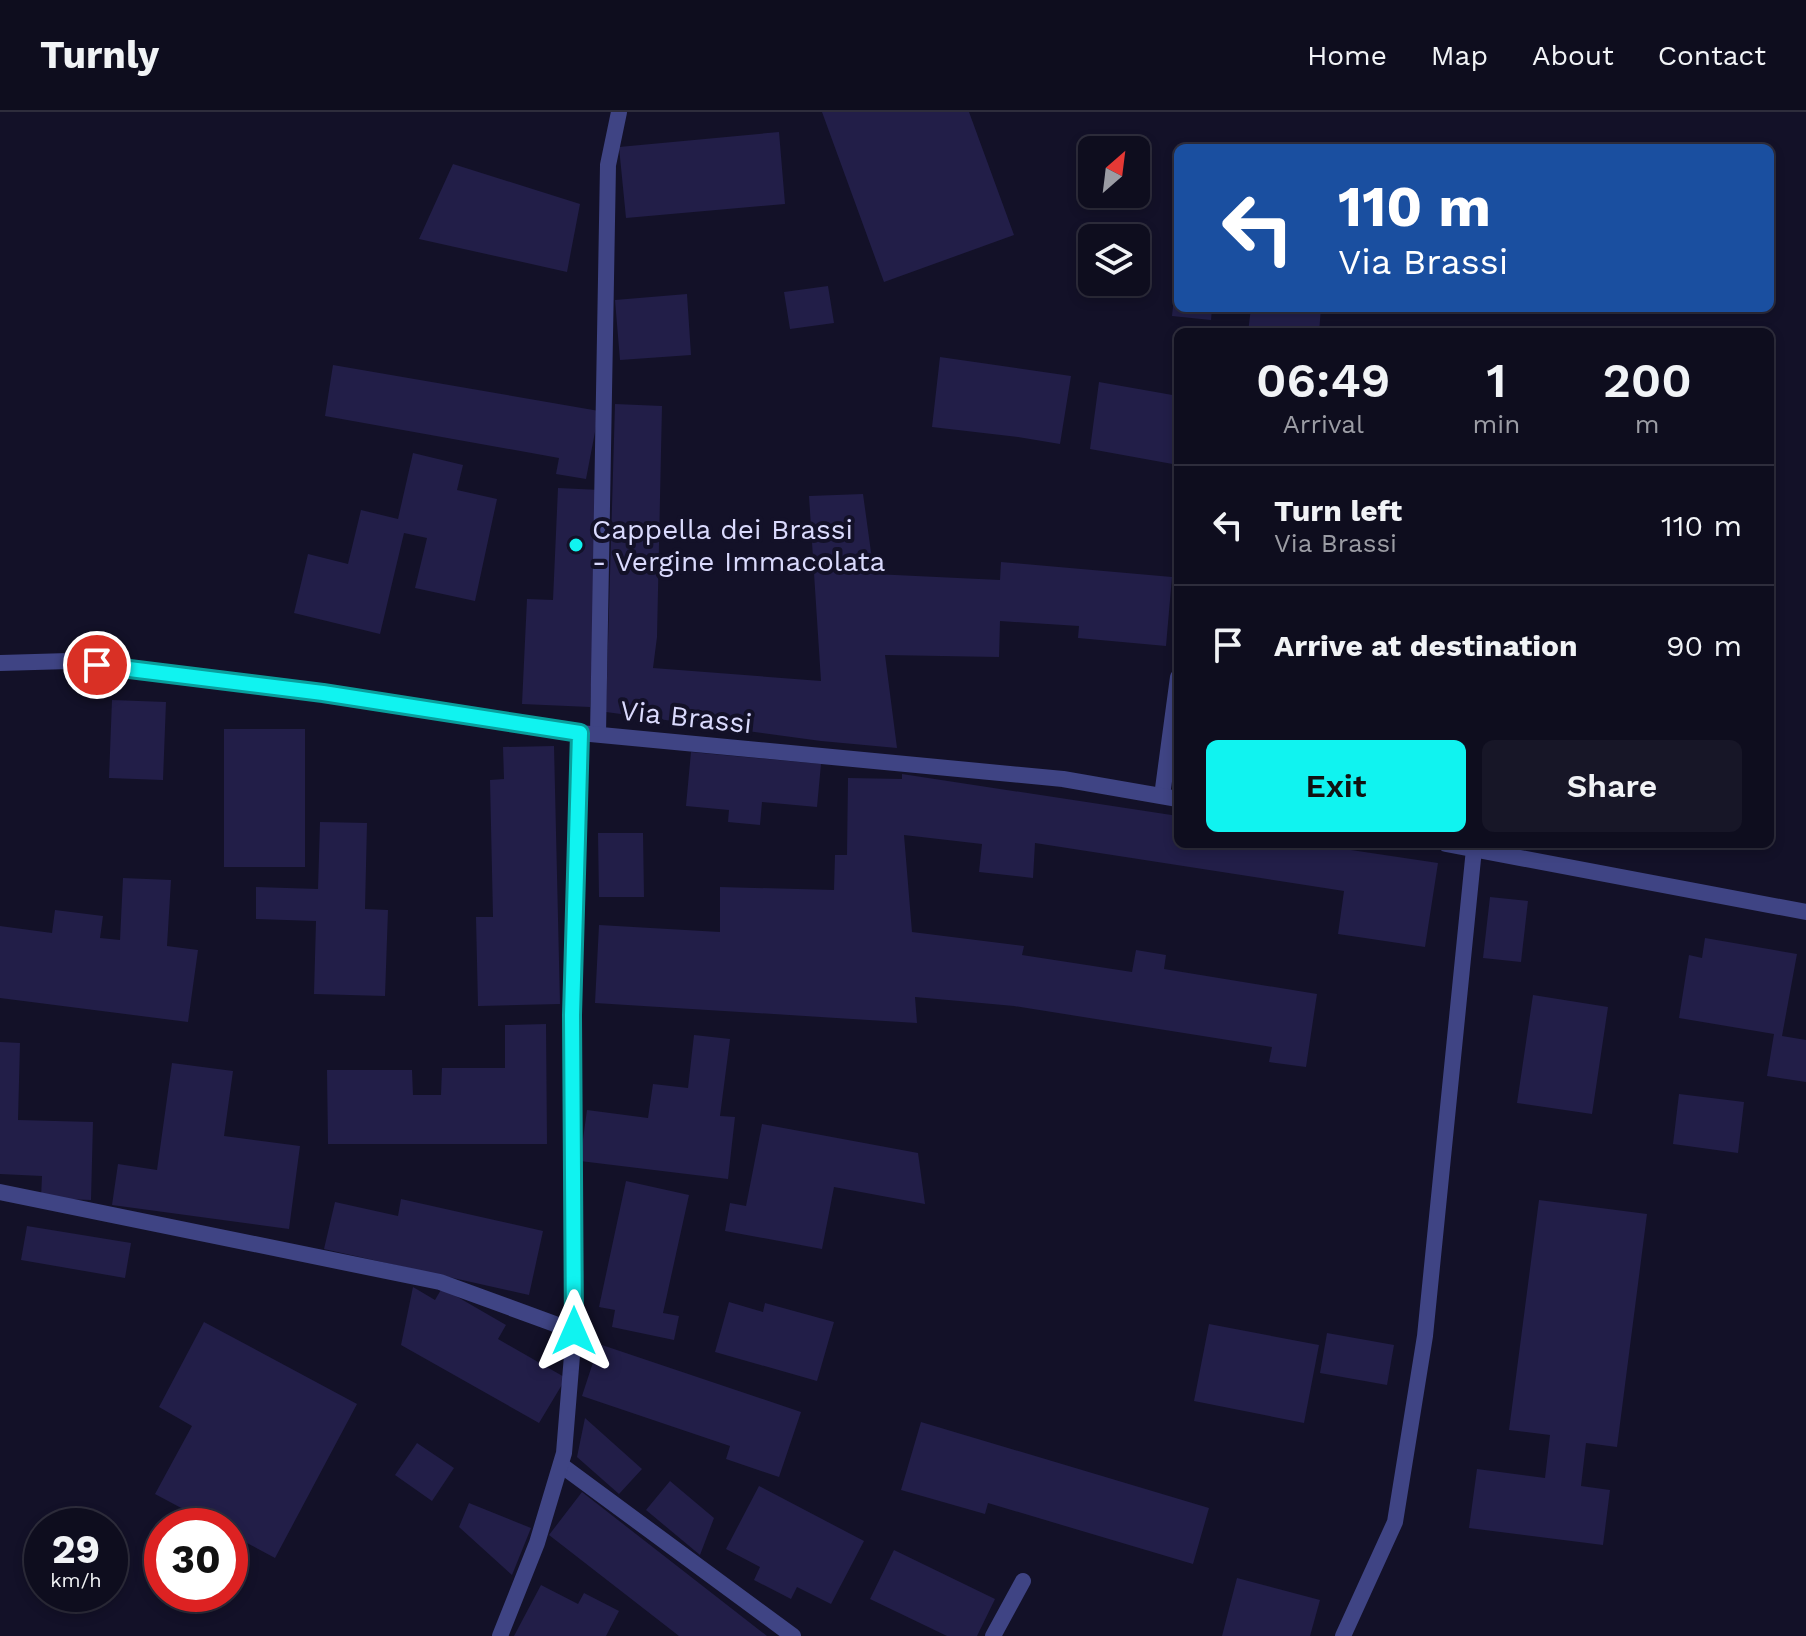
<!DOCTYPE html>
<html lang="en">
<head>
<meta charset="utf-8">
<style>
  body { margin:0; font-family:"Work Sans",sans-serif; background:#171627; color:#f1f3f6; height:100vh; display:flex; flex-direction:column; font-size:30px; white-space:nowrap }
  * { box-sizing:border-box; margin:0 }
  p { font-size:26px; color:#9b9ca4 }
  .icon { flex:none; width:44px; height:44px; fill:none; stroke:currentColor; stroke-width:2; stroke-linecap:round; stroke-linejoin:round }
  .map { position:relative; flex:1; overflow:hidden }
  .drawer { position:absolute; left:1174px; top:216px; width:600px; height:520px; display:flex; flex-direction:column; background:#0e0d1e; border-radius:12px; box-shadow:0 4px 12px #0003,0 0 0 2px #2e2d3c }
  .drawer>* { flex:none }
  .banner { position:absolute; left:1174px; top:32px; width:600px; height:168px; border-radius:12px; box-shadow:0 4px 12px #0003,0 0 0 2px #2e2d3c; background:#1a4fa0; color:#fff; overflow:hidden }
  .needle { width:52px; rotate:28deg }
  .buttons { position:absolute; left:1078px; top:24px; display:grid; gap:16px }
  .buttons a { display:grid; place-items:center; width:72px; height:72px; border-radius:12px; background:#0e0d1e; box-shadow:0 4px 12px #0003,0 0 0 2px #2e2d3c; font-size:40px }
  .speed { position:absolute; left:24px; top:1396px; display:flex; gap:16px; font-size:40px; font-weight:700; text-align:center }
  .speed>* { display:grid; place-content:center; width:104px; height:104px; border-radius:50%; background:#0e0d1e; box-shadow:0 4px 12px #0003,0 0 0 2px #2e2d3c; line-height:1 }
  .speed small { font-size:20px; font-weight:400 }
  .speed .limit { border:12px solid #d22; background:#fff; color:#111 }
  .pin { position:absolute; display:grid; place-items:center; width:68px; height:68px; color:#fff; margin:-34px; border:4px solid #fff; border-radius:50%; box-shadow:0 2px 8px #0007 }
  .me { position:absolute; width:88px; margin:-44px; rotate:0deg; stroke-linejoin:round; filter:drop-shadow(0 0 6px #0008) }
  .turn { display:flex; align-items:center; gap:28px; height:168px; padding:0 32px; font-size:36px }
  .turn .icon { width:104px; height:104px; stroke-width:2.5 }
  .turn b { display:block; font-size:56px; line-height:68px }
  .eta { display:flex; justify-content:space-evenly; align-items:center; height:136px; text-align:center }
  .eta b { font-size:48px; font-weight:600; line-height:56px }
  .button { display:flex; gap:16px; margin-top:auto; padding:16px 32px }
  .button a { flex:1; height:92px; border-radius:12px; background:#10f3f0; color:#111; font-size:32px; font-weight:600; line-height:92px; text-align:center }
  .button a+a { background:#171627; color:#f1f3f6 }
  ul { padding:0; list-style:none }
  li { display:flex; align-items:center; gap:24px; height:120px; padding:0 32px; border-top:2px solid #2e2d3c }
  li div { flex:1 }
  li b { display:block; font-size:30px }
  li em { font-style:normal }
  header { display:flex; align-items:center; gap:48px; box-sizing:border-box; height:112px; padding:0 40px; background:#0e0d1e; border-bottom:2px solid #2e2d3c }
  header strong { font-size:38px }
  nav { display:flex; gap:44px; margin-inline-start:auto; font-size:28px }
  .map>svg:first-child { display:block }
  .building { fill:#221e48 }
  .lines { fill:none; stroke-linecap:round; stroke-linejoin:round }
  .service { stroke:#3f4484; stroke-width:16 }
  .minor { stroke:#3f4484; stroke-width:16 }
  .route-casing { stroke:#0a9e9c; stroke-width:20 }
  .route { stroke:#10f3f0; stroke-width:14 }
  .poi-dot { fill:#10f3f0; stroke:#131128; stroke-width:3 }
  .labels { text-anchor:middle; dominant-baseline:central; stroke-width:8; stroke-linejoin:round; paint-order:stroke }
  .poi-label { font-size:28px; fill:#dadafd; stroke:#131128; text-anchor:start }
  .street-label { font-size:28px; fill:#dadafd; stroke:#131128 }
</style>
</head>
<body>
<header>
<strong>Turnly</strong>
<nav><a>Home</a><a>Map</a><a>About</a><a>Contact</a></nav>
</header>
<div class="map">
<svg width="1806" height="1524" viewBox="0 0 1806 1524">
  <rect width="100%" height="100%" fill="#131128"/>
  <path class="building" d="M822,0H969L1014,123L884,170Z
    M779,20L785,92L626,106L619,35Z
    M453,52L580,92L567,160L419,127Z
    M1176,165H1178V196H1212L1211,208L1172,204Z
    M828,174L834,211L790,217L784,180Z
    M687,182L691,243L620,248L615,188Z
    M1251,196H1321L1319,220H1248Z
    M940,245L1071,264L1060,332L1018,325L932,315Z
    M333,253L599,299L586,367L556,362L559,346L325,304Z
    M1099,270L1178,284V353L1090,337Z
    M615,292L662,294L657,525L653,556L821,569L809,384L863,382L874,462L1000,468L1001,450L1172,465L1166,534L1078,526L1079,514L1000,509L999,545L885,543L897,636L821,629L606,600Z
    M413,341L463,353L457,378L497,387L475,489L415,476L427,426L404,421L380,522L294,501L308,442L348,452L361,398L398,407Z
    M558,376L600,378L590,595L522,592L527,487L553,488Z
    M112,588L166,590L163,668L109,666Z
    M224,617H305V755H224Z
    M554,634L560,892L478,894L476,805H493L490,668L504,667L503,635Z
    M691,640L821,652L817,695L762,690L760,713L728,710L729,698L686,694Z
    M902,662L1178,704V732H1352L1351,738L1438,751L1425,835L1338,822L1344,779L1035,731L1033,766L979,760L982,732L904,723L912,820L1024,834L1022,843L1132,860L1136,838L1166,843L1164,857L1317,882L1306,955L1269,950L1272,935L1014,894L915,885L917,911L595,891L599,813L720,820V775L834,778L835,743H847L848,666L902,667Z
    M320,710L367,711L365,797L388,798L385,884L314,882L316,809L256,807V775L318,777Z
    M598,721H643L644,785H599Z
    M123,766L171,768L167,834L198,838L188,910L0,886V814L52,821L55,798L103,804L100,826L120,828Z
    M1490,785L1528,789L1521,850L1483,846Z
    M1705,826L1797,842L1782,924L1806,928V970L1767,964L1774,922L1679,906L1689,843L1702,846Z
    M1533,883L1608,895L1592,1002L1517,991Z
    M546,912L547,1032H328L327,958H412L413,983H441L442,956H505V913Z
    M694,923L730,927L720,1004L735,1005L728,1067L580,1049L587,998L648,1006L653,972L688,976Z
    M0,930L20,931L18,1008L93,1010L91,1088L41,1086L42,1064L0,1062Z
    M172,951L233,959L224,1024L300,1034L289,1117L112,1093L118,1052L157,1058Z
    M1679,982L1744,990L1738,1041L1673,1032Z
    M762,1012L918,1041L925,1092L834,1075L822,1137L725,1119L730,1091L746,1094Z
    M626,1069L689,1083L663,1201L679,1204L674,1228L612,1215L615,1198L599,1195Z
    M401,1087L543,1119L529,1183L324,1137L335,1090L398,1104Z
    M1539,1088L1647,1102L1617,1335L1586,1331L1581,1374L1610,1378L1603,1433L1469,1416L1477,1357L1545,1366L1550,1323L1509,1318Z
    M27,1114L131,1131L125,1166L21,1148Z
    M413,1175L435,1188L442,1176L506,1213L498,1227L566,1266L539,1311L401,1233Z
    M729,1190L763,1200L765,1191L834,1210L817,1269L715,1240Z
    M204,1210L357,1292L275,1446L230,1422V1414H215L155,1382L192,1314L159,1295Z
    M1209,1212L1319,1233L1304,1311L1194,1289Z
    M1327,1221L1394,1233L1387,1273L1320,1261Z
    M599,1232L801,1300L779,1365L726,1347L730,1334L582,1284Z
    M585,1306L642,1357L619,1382L577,1345Z
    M921,1310L1209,1396L1193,1452L988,1391L985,1402L901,1378Z
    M417,1331L454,1356L432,1389L395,1363Z
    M670,1369L714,1406L700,1443L646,1398Z
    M759,1374L864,1429L831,1492L797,1475L791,1487L754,1468L760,1455L726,1437Z
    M582,1380L767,1524H679L549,1423Z
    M469,1391L531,1416L512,1463L459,1415Z
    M894,1438L995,1487L977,1524H947L870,1487Z
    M1237,1466L1320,1488L1310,1524H1222Z
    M541,1473L578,1492L584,1481L619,1499L606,1524H514Z"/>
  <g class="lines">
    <path class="service" d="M598,622L608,53L619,0
      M1162,684L1178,565
      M561,1353L793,1524
      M993,1524L1023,1469"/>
    <path class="minor" d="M0,551L69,549L323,581L580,621L1063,667L1178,687
      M1446,732L1806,800
      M0,1080L440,1170L574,1219
      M500,1524L537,1431L564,1341L574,1219L572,903L580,621
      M1343,1524L1395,1410L1425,1224L1474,737"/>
  </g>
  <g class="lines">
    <defs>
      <path id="route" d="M97,553L323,581L580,621L572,903L574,1219"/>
    </defs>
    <use href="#route" class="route-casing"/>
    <use href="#route" class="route"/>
  </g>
  <circle class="poi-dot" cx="576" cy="433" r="8"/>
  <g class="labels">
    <g class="poi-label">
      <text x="592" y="417">Cappella dei Brassi<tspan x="592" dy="32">- Vergine Immacolata</tspan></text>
    </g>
    <g class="street-label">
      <text transform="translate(686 605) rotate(6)">Via Brassi</text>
    </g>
  </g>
</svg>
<div class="buttons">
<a><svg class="needle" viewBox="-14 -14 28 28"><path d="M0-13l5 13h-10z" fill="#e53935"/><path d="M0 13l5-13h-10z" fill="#9b9ca4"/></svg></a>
<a><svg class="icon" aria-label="layers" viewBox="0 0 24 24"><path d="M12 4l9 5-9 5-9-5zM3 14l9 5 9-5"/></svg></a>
</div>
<div class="speed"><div>29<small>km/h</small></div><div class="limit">30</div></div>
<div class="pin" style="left:97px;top:553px;background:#d93025"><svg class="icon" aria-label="arrive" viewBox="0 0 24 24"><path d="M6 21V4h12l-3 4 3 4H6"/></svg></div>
<svg class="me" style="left:574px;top:1219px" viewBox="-20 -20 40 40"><path d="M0-17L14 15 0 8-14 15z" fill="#10f3f0" stroke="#fff" stroke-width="4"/></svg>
<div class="banner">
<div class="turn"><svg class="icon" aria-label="left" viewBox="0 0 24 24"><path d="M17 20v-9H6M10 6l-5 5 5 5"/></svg><div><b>110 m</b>Via Brassi</div></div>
</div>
<section class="drawer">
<div class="eta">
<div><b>06:49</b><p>Arrival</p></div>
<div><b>1</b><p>min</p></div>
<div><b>200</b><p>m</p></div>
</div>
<ul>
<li><svg class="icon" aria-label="left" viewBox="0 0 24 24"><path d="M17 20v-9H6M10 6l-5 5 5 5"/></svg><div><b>Turn left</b><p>Via Brassi</p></div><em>110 m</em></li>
<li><svg class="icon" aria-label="arrive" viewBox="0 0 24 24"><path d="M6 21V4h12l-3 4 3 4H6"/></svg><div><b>Arrive at destination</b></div><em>90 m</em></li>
</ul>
<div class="button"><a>Exit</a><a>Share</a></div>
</section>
</div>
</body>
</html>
